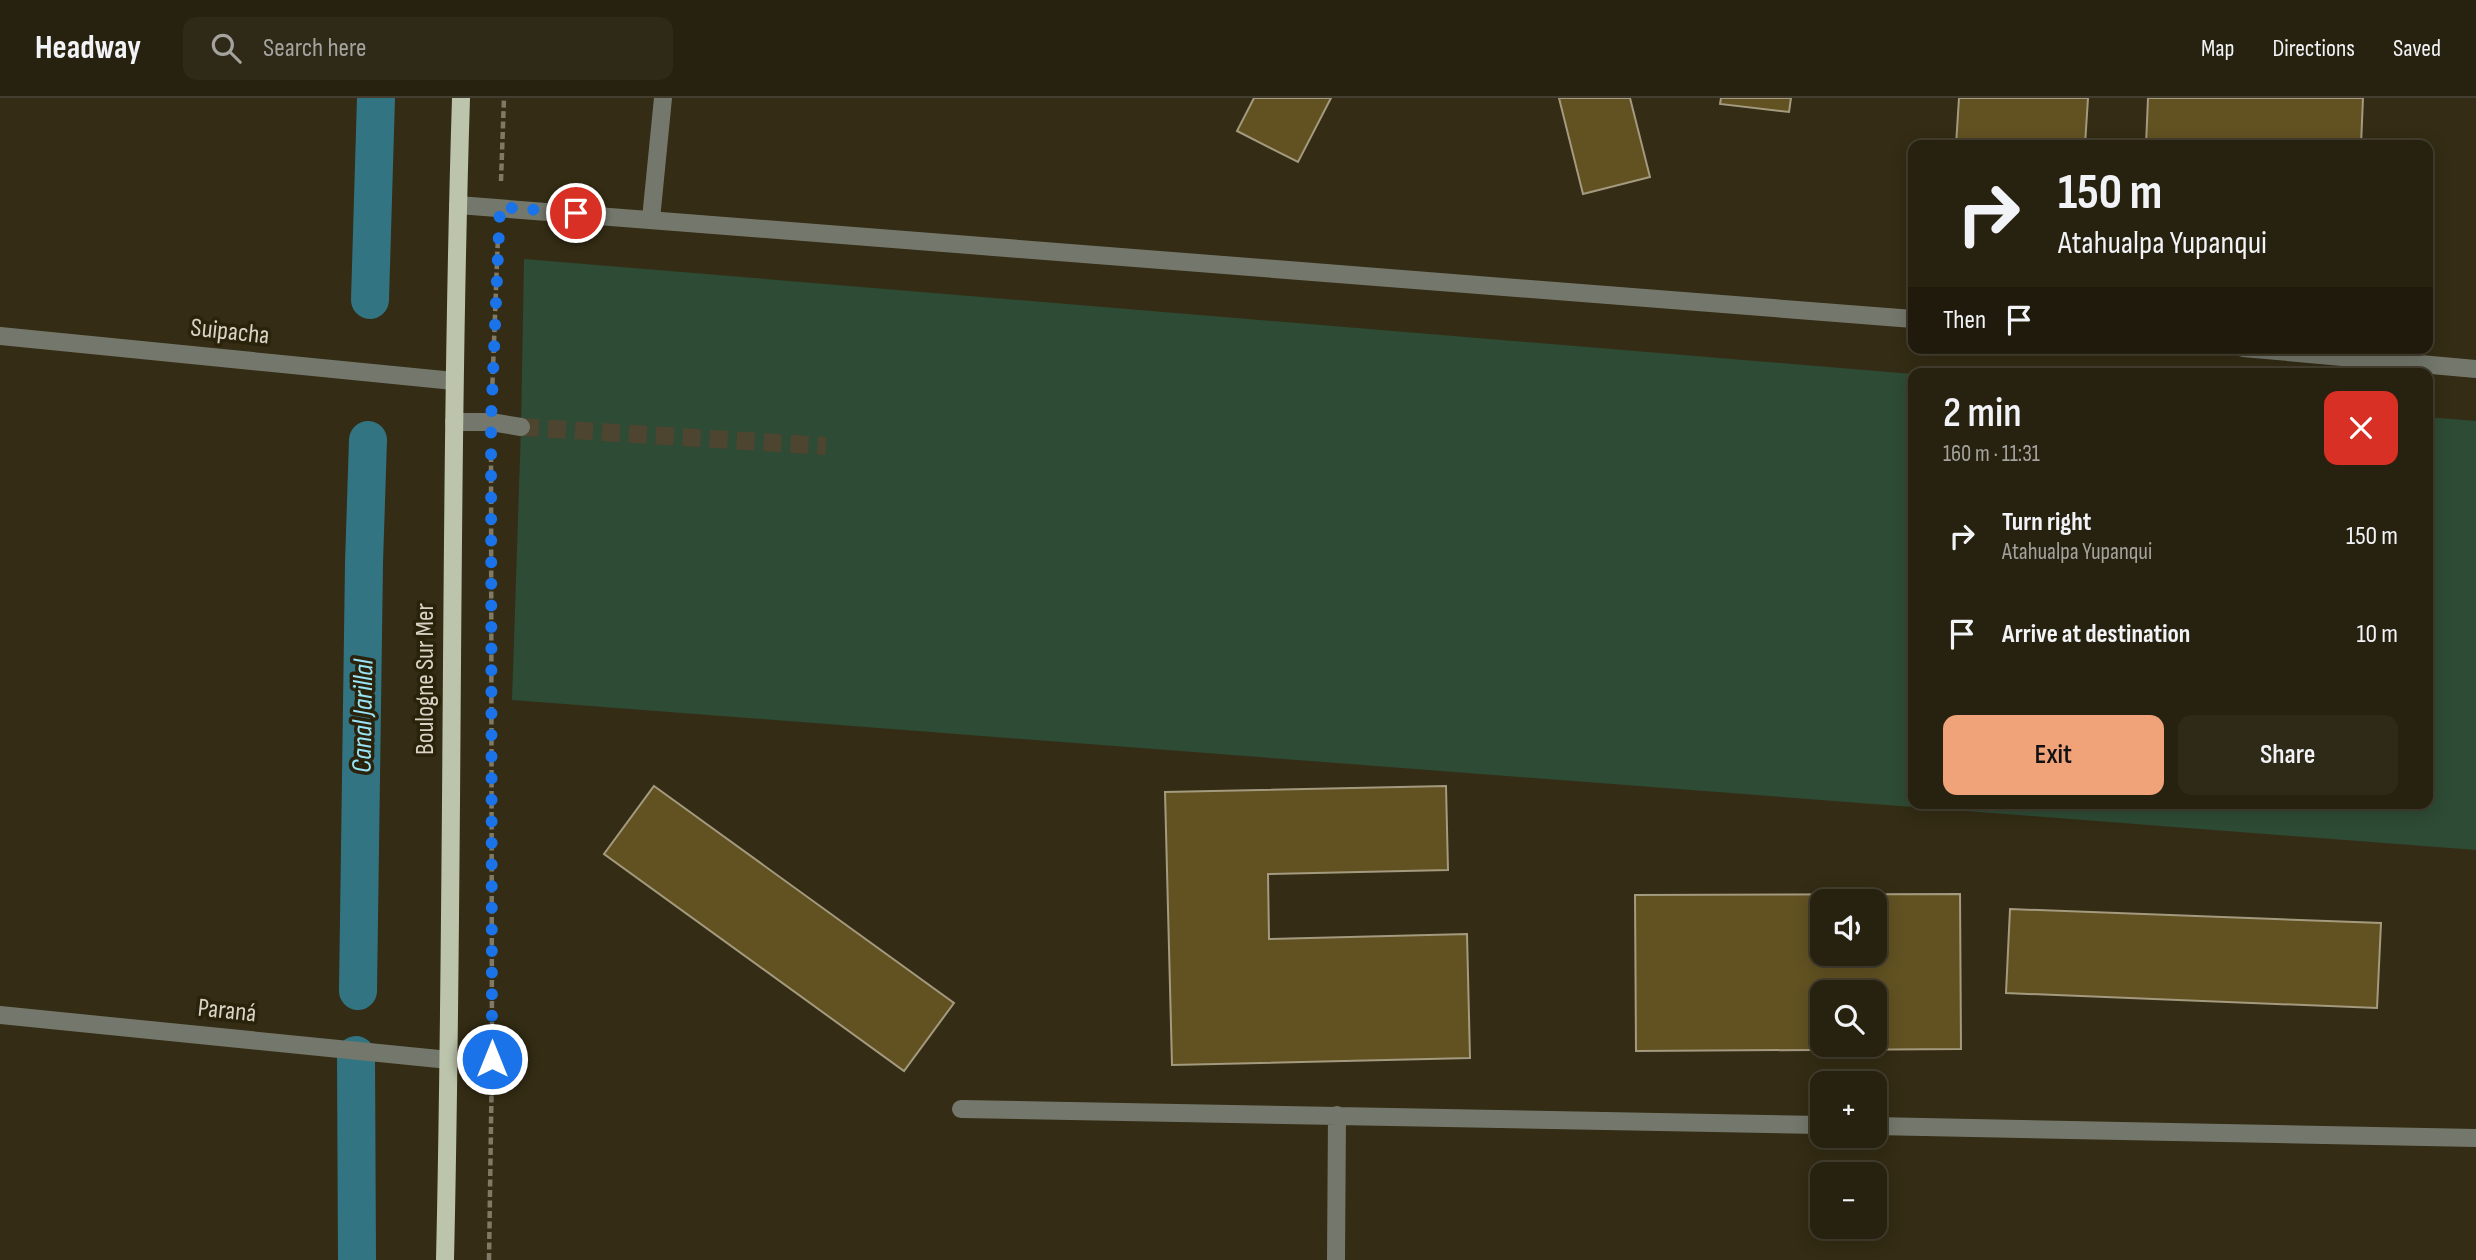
<!DOCTYPE html>
<html lang="en">
<head>
<meta charset="utf-8">
<style>
  body { margin:0; font-family:"Sofia Sans Condensed",sans-serif; background:#2f2918; color:#f1f3f6; height:100vh; display:flex; flex-direction:column; font-size:26px; white-space:nowrap }
  * { box-sizing:border-box; margin:0 }
  p { font-size:23px; color:#a4a39e }
  .icon { flex:none; width:38px; height:38px; fill:none; stroke:currentColor; stroke-width:2; stroke-linecap:round; stroke-linejoin:round }
  .map { position:relative; flex:1; overflow:hidden }
  .details { position:absolute; left:1908px; top:270px; width:525px; height:441px; display:flex; flex-direction:column; background:#27210f; border-radius:14px; box-shadow:0 4px 18px #0003,0 0 0 2px #433e2f }
  .details>* { flex:none }
  .hud { position:absolute; left:1908px; top:42px; width:525px; height:214px; border-radius:14px; box-shadow:0 4px 18px #0003,0 0 0 2px #433e2f; background:#27210f; color:#f1f3f6; overflow:hidden }
  .tools { position:absolute; left:1810px; top:791px; display:grid; gap:14px }
  .tools a { display:grid; place-items:center; width:77px; height:77px; border-radius:14px; background:#27210f; box-shadow:0 4px 18px #0003,0 0 0 2px #433e2f; font-size:35px }
  .pin { position:absolute; display:grid; place-items:center; width:60px; height:60px; color:#fff; margin:-30px; border:4px solid #fff; border-radius:50%; box-shadow:0 2px 7px #0007 }
  .me { position:absolute; width:77px; margin:-38px; rotate:0deg; stroke-linejoin:round; filter:drop-shadow(0 0 5px #0008) }
  .turn { display:flex; align-items:center; gap:24px; height:147px; padding:0 35px; font-size:32px }
  .turn .icon { width:91px; height:91px; stroke-width:2.5 }
  .turn b { display:block; font-size:49px; line-height:60px }
  .then { display:flex; align-items:center; height:66px; padding:0 35px; background:#0003; gap:14px; font-size:26px }
  .round { display:grid; place-items:center; flex:none; width:74px; height:74px; border-radius:14px; background:#2f2918 }
  .headline { display:flex; align-items:center; justify-content:space-between; height:119px; padding:0 35px }
  h1 { font-size:42px; font-weight:600; line-height:52px }
  .action { display:flex; gap:14px; margin-top:auto; padding:14px 35px }
  .action a { flex:1; height:80px; border-radius:14px; background:#f0a279; color:#111; font-size:28px; font-weight:600; line-height:80px; text-align:center }
  .action a+a { background:#2f2918; color:#f1f3f6 }
  ul { padding:0; list-style:none }
  li { display:flex; align-items:center; gap:21px; height:98px; padding:0 35px }
  li div { flex:1 }
  li b { display:block; font-size:26px }
  li em { font-style:normal }
  header { display:flex; align-items:center; gap:42px; box-sizing:border-box; height:98px; padding:0 35px; background:#27210f; border-bottom:2px solid #433e2f }
  header strong { font-size:33px }
  nav { display:flex; gap:38px; margin-inline-start:auto; font-size:24px }
  .search { width:490px; height:63px; background:#2f2918; display:flex; align-items:center; gap:18px; box-sizing:border-box; padding:0 24px; border-radius:14px; color:#a4a39e; font-size:26px }
  .map>svg:first-child { display:block }
  .green { fill:#2e4b35 }
  .lines { fill:none; stroke-linecap:round; stroke-linejoin:round }
  .canal { stroke:#337483; stroke-width:38 }
  .building { fill:#625222; stroke:#a49a7f; stroke-width:2; fill-rule:evenodd }
  .minor-tunnel { stroke:#4d452f; stroke-width:18; stroke-dasharray:18 9; stroke-linecap:butt }
  .path { stroke:#807966; stroke-width:4.5; stroke-dasharray:7 3.5; stroke-linecap:butt }
  .minor { stroke:#74786c; stroke-width:18 }
  .major { stroke:#bcc4ac; stroke-width:18 }
  .route { stroke:#1a73e8; stroke-width:12; stroke-dasharray:0 21.6 }
  .labels { text-anchor:middle; dominant-baseline:central; stroke-width:7; stroke-linejoin:round; paint-order:stroke }
  .street-label { font-size:26px; fill:#d8d3c5; stroke:#2a220a }
  .water-label { font-size:28px; font-style:italic; fill:#99e5f8; stroke:#2a220a }
</style>
</head>
<body>
<header>
<strong>Headway</strong>
<div class="search"><svg class="icon" aria-label="search" viewBox="0 0 24 24"><circle cx="10" cy="10" r="6"/><path d="M15 15l6 6"/></svg>Search here</div>
<nav><a>Map</a><a>Directions</a><a>Saved</a></nav>
</header>
<div class="map">
<svg width="2476" height="1162" viewBox="0 0 2476 1162">
  <rect width="100%" height="100%" fill="#342c14"/>
  <path class="green" d="M524,161L1913,276V705H2427V319L2476,323V752L512,602L521,329Z"/>
  <g class="lines">
    <path class="canal" d="M370,202L376,0
      M358,893L364,465L368,342
      M356,957L357,1162"/>
  </g>
  <path class="building" d="M1254,0H1331L1298,64L1237,33Z
    M1559,0H1630L1650,79L1583,96Z
    M1721,0H1791L1789,14L1720,6Z
    M1959,0H2088L2085,47H1956Z
    M2148,0H2363L2361,47H2146Z
    M654,688L954,905L904,973L604,756Z
    M1446,688L1448,772L1268,776L1269,841L1467,836L1470,960L1172,967L1165,694Z
    M1960,796L1961,951L1636,953L1635,797ZM1822,803H1874V856H1822ZM1822,894H1874V947H1822Z
    M2010,811L2381,825L2377,910L2006,895Z"/>
  <g class="lines">
    <path class="minor-tunnel" d="M521,329L826,348"/>
    <path class="path" d="M501,83L504,0
      M492,297L498,138
      M489,1162L492,961L491,351"/>
    <path class="minor" d="M458,107L1913,221
      M651,121L663,0
      M0,238L454,283
      M2243,250L2476,271
      M454,324H491L521,329
      M0,917L449,962
      M961,1011L1822,1027
      M1874,1028L2476,1040
      M1336,1162L1337,1017"/>
    <path class="major" d="M445,1162C454,775 449,387 461,0"/>
  </g>
  <g class="lines">
    <path class="route" d="M492,961L491,324L500,109L576,115"/>
  </g>
  <g class="labels">
    <g class="street-label">
      <text transform="translate(230 234) rotate(6)">Suipacha</text>
      <text transform="translate(425 581) rotate(-90)">Boulogne Sur Mer</text>
      <text transform="translate(227 913) rotate(6)">Paraná</text>
    </g>
    <g class="water-label">
      <text transform="translate(363 618) rotate(-89)">Canal Jarillal</text>
    </g>
  </g>
</svg>
<div class="tools">
<a><svg class="icon" aria-label="sound" viewBox="0 0 24 24"><path d="M4 9h4l5-4v14l-5-4H4zM17 9q2 3 0 6"/></svg></a>
<a><svg class="icon" aria-label="search" viewBox="0 0 24 24"><circle cx="10" cy="10" r="6"/><path d="M15 15l6 6"/></svg></a>
<a>+</a>
<a>−</a>
</div>
<div class="pin" style="left:576px;top:115px;background:#d93025"><svg class="icon" aria-label="arrive" viewBox="0 0 24 24"><path d="M6 21V4h12l-3 4 3 4H6"/></svg></div>
<svg class="me" style="left:492px;top:961px" viewBox="-20 -20 40 40"><circle r="17" fill="#1a73e8" stroke="#fff" stroke-width="3"/><path d="M0-11L8 9 0 5-8 9z" fill="#fff"/></svg>
<div class="hud">
<div class="turn"><svg class="icon" aria-label="right" viewBox="0 0 24 24"><path d="M7 20v-9h11M14 6l5 5-5 5"/></svg><div><b>150 m</b>Atahualpa Yupanqui</div></div>
<div class="then">Then<svg class="icon" aria-label="arrive" viewBox="0 0 24 24"><path d="M6 21V4h12l-3 4 3 4H6"/></svg></div>
</div>
<section class="details">
<div class="headline"><div><h1>2 min</h1><p>160 m · 11:31</p></div><a class="round" style="background:#d93025;color:#fff"><svg class="icon" aria-label="close" viewBox="0 0 24 24"><path d="M6 6l12 12M18 6L6 18"/></svg></a></div>
<ul>
<li><svg class="icon" aria-label="right" viewBox="0 0 24 24"><path d="M7 20v-9h11M14 6l5 5-5 5"/></svg><div><b>Turn right</b><p>Atahualpa Yupanqui</p></div><em>150 m</em></li>
<li><svg class="icon" aria-label="arrive" viewBox="0 0 24 24"><path d="M6 21V4h12l-3 4 3 4H6"/></svg><div><b>Arrive at destination</b></div><em>10 m</em></li>
</ul>
<div class="action"><a>Exit</a><a>Share</a></div>
</section>
</div>
</body>
</html>
